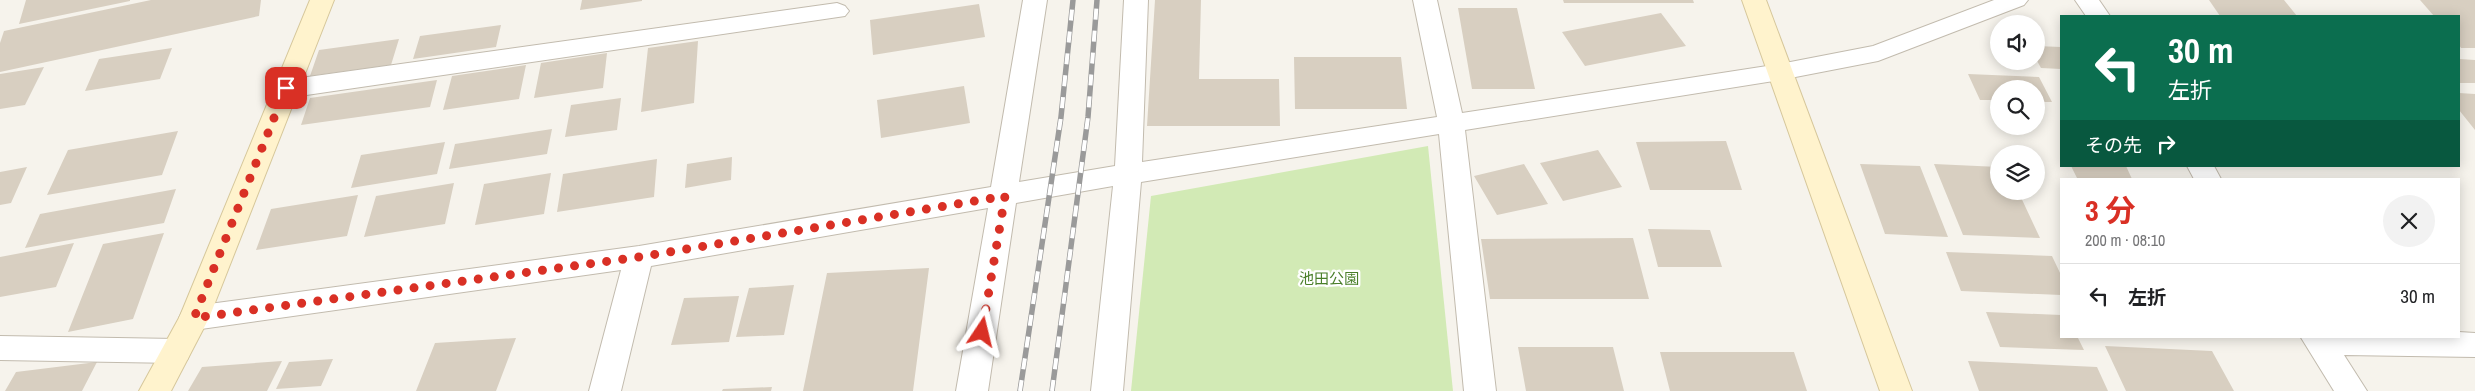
<!DOCTYPE html>
<html lang="ja">
<head>
<meta charset="utf-8">
<style>
  body { margin:0; font-family:"Archivo Narrow","Noto Sans JP",sans-serif; background:#f2f2f2; color:#202124; height:100vh; display:flex; flex-direction:column; font-size:19px; white-space:nowrap }
  * { box-sizing:border-box; margin:0 }
  p { font-size:16px; color:#757577 }
  .icon { flex:none; width:28px; height:28px; fill:none; stroke:currentColor; stroke-width:2; stroke-linecap:round; stroke-linejoin:round }
  .map { position:relative; flex:1; overflow:hidden }
  .details { position:absolute; left:2060px; top:178px; width:400px; height:160px; display:flex; flex-direction:column; background:#fff; border-radius:0px; box-shadow:0 2px 12px #0003 }
  .details>* { flex:none }
  .hud { position:absolute; left:2060px; top:15px; width:400px; height:152px; border-radius:0px; box-shadow:0 2px 12px #0003; background:#0b6e4f; color:#fff; overflow:hidden }
  .tools { position:absolute; left:1990px; top:15px; display:grid; gap:10px }
  .tools a { display:grid; place-items:center; width:55px; height:55px; border-radius:50%; background:#fff; box-shadow:0 2px 12px #0003; font-size:25px }
  .pin { position:absolute; display:grid; place-items:center; width:42px; height:42px; color:#fff; margin:-21px; border-radius:10px; box-shadow:0 2px 8px #0006 }
  .me { position:absolute; width:55px; margin:-28px; rotate:10deg; stroke-linejoin:round; filter:drop-shadow(0 0 4px #0008) }
  .turn { display:flex; align-items:center; gap:18px; height:105px; padding:0 25px; font-size:22px }
  .turn .icon { width:65px; height:65px; stroke-width:2.5 }
  .turn b { display:block; font-size:35px; line-height:42px }
  .then { display:flex; align-items:center; height:48px; padding:0 25px; background:#0003; gap:10px; font-size:19px }
  .round { display:grid; place-items:center; flex:none; width:52px; height:52px; border-radius:26px; background:#f2f2f2 }
  .summary { display:flex; align-items:center; justify-content:space-between; height:85px; padding:0 25px }
  h1 { font-size:30px; font-weight:700; line-height:38px; color:#d93025 }
  ul { padding:0; list-style:none }
  li { display:flex; align-items:center; gap:15px; height:65px; padding:0 25px; border-top:1px solid #e0e0e0 }
  li div { flex:1 }
  li b { display:block; font-size:19px }
  li em { font-style:normal }
  .map>svg:first-child { display:block }
  .green { fill:#d2eab5 }
  .building { fill:#d8cfc1 }
  .lines { fill:none; stroke-linecap:round; stroke-linejoin:round }
  .street-casing { stroke:#c2bbae; stroke-width:2 }
  .secondary-casing { stroke:#d6c79b; stroke-width:2 }
  .street { fill:#fff; fill-rule:evenodd }
  .secondary { fill:#fff3cd; fill-rule:evenodd }
  .rail-casing { stroke:#9a9a9a; stroke-width:5.5 }
  .rail { stroke:#fff; stroke-width:4; stroke-dasharray:11; stroke-linecap:butt }
  .route { stroke:#d93025; stroke-width:9; stroke-dasharray:0 16.2 }
  .labels { text-anchor:middle; dominant-baseline:central; stroke-width:4.5; stroke-linejoin:round; paint-order:stroke }
  .park-label { font-size:15px; fill:#4a7f2a; stroke:#fff }
</style>
</head>
<body>
<div class="map">
<svg width="2475" height="391" viewBox="0 0 2475 391">
  <rect width="100%" height="100%" fill="#f6f3ec"/>
  <path class="green" d="M1428,146L1453,391H1131L1151,196Z"/>
  <path class="building" d="M26,0H130V1L19,24Z
    M151,0H261L259,16L0,72V43L4,31Z
    M582,0H642V1L580,10Z
    M1155,0H1201L1199,79H1279L1280,126H1147Z
    M1563,0H1693L1694,3H1564Z
    M2209,0H2284L2297,16H2220Z
    M2420,0H2475V48H2461L2459,45V16H2434Z
    M979,4L985,37L873,55L870,20Z
    M1458,8H1517L1535,89H1472Z
    M1661,13L1686,46L1585,66L1562,32Z
    M501,25L496,47L413,59L420,36Z
    M399,39L391,65L310,76L319,50Z
    M698,41L694,103L641,112L648,48Z
    M2036,46L2061,47V69L2041,68L2036,59Z
    M172,48L160,79L85,91L99,59Z
    M607,53L603,88L534,98L541,63Z
    M1294,57H1401L1407,109H1295Z
    M2459,59L2475,60V83H2459Z
    M526,65L519,99L443,110L452,76Z
    M44,67L25,105L0,109V74Z
    M1968,74L2039,77L2052,102H2036V89H1999V100H1980Z
    M437,80L430,107L301,125L310,98Z
    M964,86L970,123L881,138L877,100Z
    M2459,93L2475,94V130L2459,110Z
    M621,98L617,130L565,137L571,105Z
    M552,129L547,154L449,169L455,144Z
    M178,131L162,175L47,195L68,150Z
    M1726,141L1742,190H1650L1636,142Z
    M445,142L437,174L351,188L361,155Z
    M1598,150L1622,187L1563,201L1540,163Z
    M732,157L731,180L685,188L687,164Z
    M657,159L654,197L557,212L563,174Z
    M1524,164L1548,204L1497,215L1474,176Z
    M1860,164L1920,166L1948,237L1885,234Z
    M1934,164L1999,167V191H2018L2040,238L1963,235Z
    M2071,166H2126L2132,179L2077,178Z
    M27,167L11,203L0,205V172Z
    M551,173L544,214L475,225L484,184Z
    M454,183L445,224L364,237L376,196Z
    M176,189L164,223L25,248L40,214Z
    M358,195L347,236L256,250L271,209Z
    M1648,229L1710,230L1722,267H1658Z
    M164,233L133,319L68,332L103,244Z
    M1633,238L1649,299H1490L1481,239Z
    M74,243L56,287L0,297V257Z
    M1946,252L2052,256L2061,275V295L1961,291Z
    M929,268L913,391H803L827,273Z
    M794,285L784,335L736,337L749,288Z
    M739,296L729,342L671,345L684,298Z
    M1986,312L2061,315V336H2077L2084,350L2000,347Z
    M516,338L496,391H416L435,343Z
    M2105,346L2212,351L2234,391H2126Z
    M1518,347H1613L1624,391H1526Z
    M1660,352H1794L1807,391H1670Z
    M333,359L321,386L276,389L289,362Z
    M282,361L267,391H188L202,367Z
    M1968,361L2097,367L2108,391H1979Z
    M97,362L82,391H5L16,372Z
    M772,387L771,391H722L723,389Z"/>
  <g class="lines">
    <defs>
      <path id="street" d="M1023,0H1047L1019,182L1115,166L1124,0H1148L1142,162L1437,117L1413,0H1437L1462,113L1780,64L1873,46L1994,0H2028L2024,5L1878,61L1780,80L1465,130L1496,391H1464L1439,134L1141,182L1123,391H1091L1113,186L1016,203L988,391H956L988,208L651,266L621,391H589L621,270L194,330L183,326L179,318L183,310L194,306L639,246L991,187Z
        M2075,0H2099L2110,16H2086Z
        M837,3L845,6L849,11L845,16L286,98L277,95L273,89L277,83L286,80Z
        M2187,166H2214L2221,179H2194Z
        M2459,332L2475,333V357L2344,355L2367,391H2334L2300,336H2459Z
        M0,336L176,339L187,342L191,351L187,360L176,363L0,360Z"/>
      <path id="secondary" d="M310,0H334L209,318L171,391H139L180,316Z
        M1742,0H1766L1912,391H1880Z"/>
    </defs>
    <use href="#street" class="street-casing"/>
    <use href="#secondary" class="secondary-casing"/>
    <use href="#street" class="street"/>
    <use href="#secondary" class="secondary"/>
    <defs>
      <path id="rail" d="M1020,391L1061,117L1073,0
        M1052,391L1088,117L1097,0"/>
    </defs>
    <use href="#rail" class="rail-casing"/>
    <use href="#rail" class="rail"/>
  </g>
  <g class="lines">
    <path class="route" d="M286,88L194,318L639,257L1005,196L982,332"/>
  </g>
  <g class="labels">
    <g class="park-label">
      <text x="1329" y="278">池田公園</text>
    </g>
  </g>
</svg>
<div class="tools">
<a><svg class="icon" aria-label="sound" viewBox="0 0 24 24"><path d="M4 9h4l5-4v14l-5-4H4zM17 9q2 3 0 6"/></svg></a>
<a><svg class="icon" aria-label="search" viewBox="0 0 24 24"><circle cx="10" cy="10" r="6"/><path d="M15 15l6 6"/></svg></a>
<a><svg class="icon" aria-label="layers" viewBox="0 0 24 24"><path d="M12 4l9 5-9 5-9-5zM3 14l9 5 9-5"/></svg></a>
</div>
<div class="pin" style="left:286px;top:88px;background:#d93025"><svg class="icon" aria-label="arrive" viewBox="0 0 24 24"><path d="M6 21V4h12l-3 4 3 4H6"/></svg></div>
<svg class="me" style="left:982px;top:332px" viewBox="-20 -20 40 40"><path d="M0-17L14 15 0 8-14 15z" fill="#d93025" stroke="#fff" stroke-width="4"/></svg>
<div class="hud">
<div class="turn"><svg class="icon" aria-label="left" viewBox="0 0 24 24"><path d="M17 20v-9H6M10 6l-5 5 5 5"/></svg><div><b>30 m</b>左折</div></div>
<div class="then">その先<svg class="icon" aria-label="right" viewBox="0 0 24 24"><path d="M7 20v-9h11M14 6l5 5-5 5"/></svg></div>
</div>
<section class="details">
<div class="summary"><div><h1>3 分</h1><p>200 m · 08:10</p></div><a class="round"><svg class="icon" aria-label="close" viewBox="0 0 24 24"><path d="M6 6l12 12M18 6L6 18"/></svg></a></div>
<ul>
<li><svg class="icon" aria-label="left" viewBox="0 0 24 24"><path d="M17 20v-9H6M10 6l-5 5 5 5"/></svg><div><b>左折</b></div><em>30 m</em></li>
</ul>
</section>
</div>
</body>
</html>
